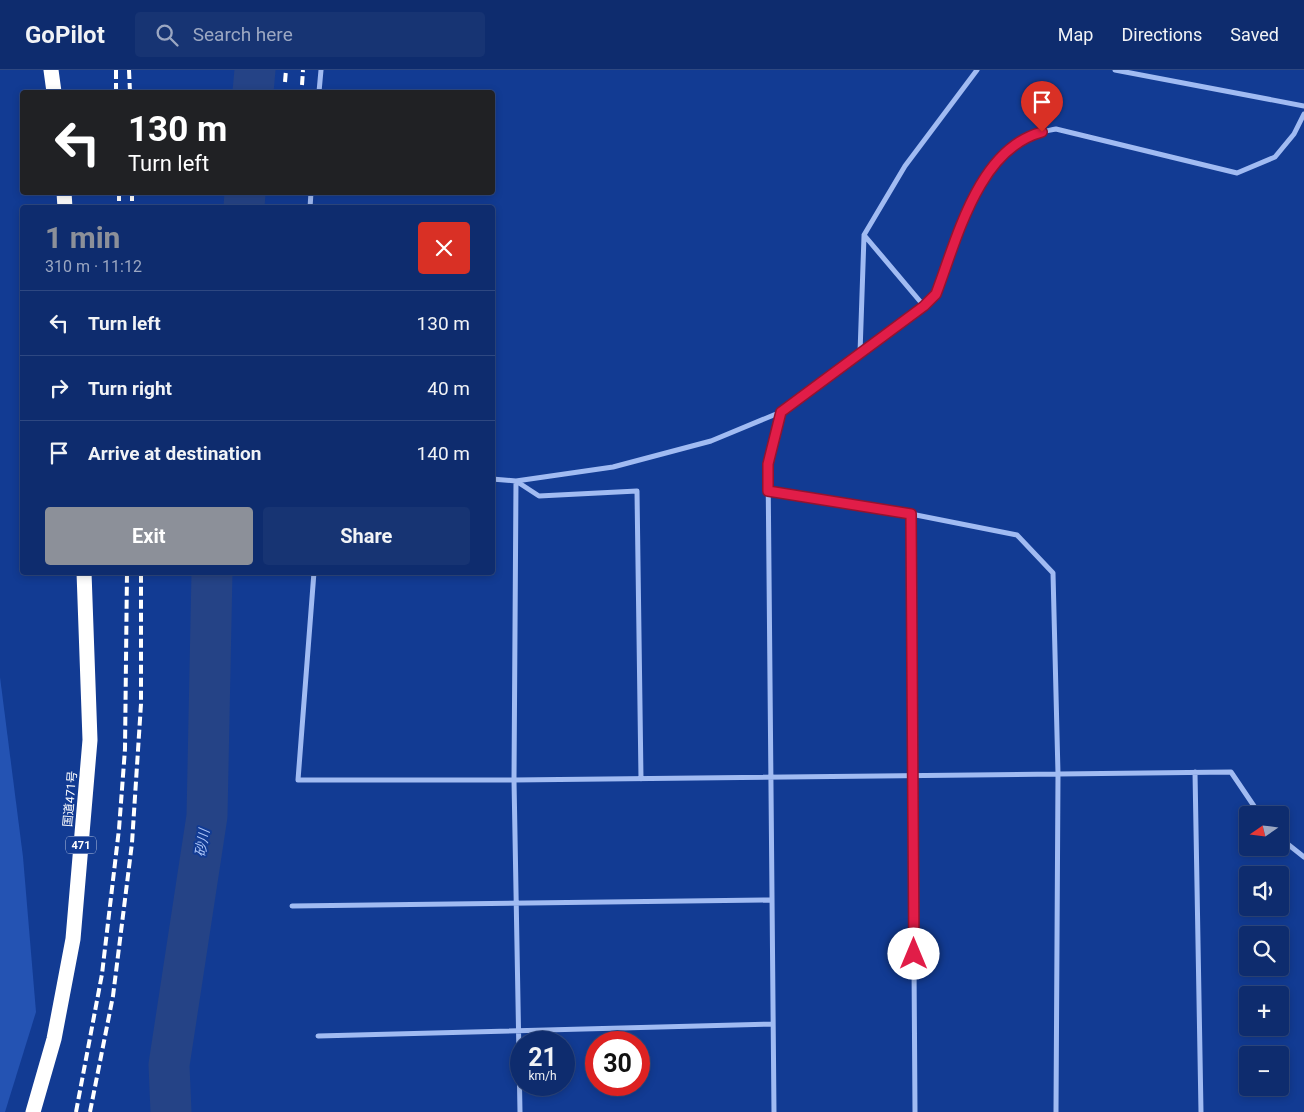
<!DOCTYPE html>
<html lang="en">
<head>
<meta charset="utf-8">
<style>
  body { margin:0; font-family:Roboto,"Noto Sans JP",sans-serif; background:#173473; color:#f1f3f6; height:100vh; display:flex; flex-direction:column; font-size:19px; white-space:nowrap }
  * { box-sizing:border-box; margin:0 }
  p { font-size:16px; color:#9ba7c2 }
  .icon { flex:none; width:28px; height:28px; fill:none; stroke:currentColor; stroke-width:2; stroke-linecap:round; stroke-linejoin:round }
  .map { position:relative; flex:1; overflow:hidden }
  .details { position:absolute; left:20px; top:135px; width:475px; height:370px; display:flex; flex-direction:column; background:#0e2c6e; border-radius:5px; box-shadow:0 2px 8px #0003,0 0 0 1px #2e4881 }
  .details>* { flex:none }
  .guide { position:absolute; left:20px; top:20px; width:475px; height:105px; border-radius:5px; box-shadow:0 2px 8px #0003,0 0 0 1px #2e4881; background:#202124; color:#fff; overflow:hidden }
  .needle { width:32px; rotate:256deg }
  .buttons { position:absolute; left:1239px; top:736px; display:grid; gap:10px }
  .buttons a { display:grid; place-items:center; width:50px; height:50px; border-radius:5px; background:#0e2c6e; box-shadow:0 2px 8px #0003,0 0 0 1px #2e4881; font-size:25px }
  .speed { position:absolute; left:510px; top:961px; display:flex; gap:10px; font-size:25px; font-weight:700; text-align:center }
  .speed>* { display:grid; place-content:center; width:65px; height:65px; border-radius:50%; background:#0e2c6e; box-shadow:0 2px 8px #0003,0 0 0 1px #2e4881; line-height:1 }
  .speed small { font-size:12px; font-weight:400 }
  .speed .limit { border:8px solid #d22; background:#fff; color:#111 }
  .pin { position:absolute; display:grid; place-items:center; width:42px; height:42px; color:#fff; margin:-51px -21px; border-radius:50% 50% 50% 0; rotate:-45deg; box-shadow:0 0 5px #0007 }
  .pin .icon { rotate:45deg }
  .me { position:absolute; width:55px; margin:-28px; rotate:0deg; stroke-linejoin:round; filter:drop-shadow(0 0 4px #0008) }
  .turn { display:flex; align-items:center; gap:18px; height:105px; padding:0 25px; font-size:22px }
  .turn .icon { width:65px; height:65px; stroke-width:2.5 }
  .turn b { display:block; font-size:35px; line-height:42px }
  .round { display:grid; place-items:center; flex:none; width:52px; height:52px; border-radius:5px; background:#173473 }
  .overview { display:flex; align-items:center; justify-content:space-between; height:85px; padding:0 25px }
  h1 { font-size:30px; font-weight:700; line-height:38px; color:#8c9099 }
  .primary-button { display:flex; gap:10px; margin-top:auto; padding:10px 25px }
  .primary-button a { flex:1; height:58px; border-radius:5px; background:#8c9099; color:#fff; font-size:20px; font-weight:700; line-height:58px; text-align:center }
  .primary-button a+a { background:#173473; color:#f1f3f6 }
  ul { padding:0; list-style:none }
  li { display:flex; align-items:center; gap:15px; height:65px; padding:0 25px; border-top:1px solid #2e4881 }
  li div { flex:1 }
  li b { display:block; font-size:19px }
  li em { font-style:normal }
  header { display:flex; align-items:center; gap:30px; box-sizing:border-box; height:70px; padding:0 25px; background:#0e2c6e; border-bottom:1px solid #2e4881 }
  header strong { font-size:24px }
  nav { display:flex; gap:28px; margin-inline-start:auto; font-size:18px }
  .search { width:350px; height:45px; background:#173473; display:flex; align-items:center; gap:12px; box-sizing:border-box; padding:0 18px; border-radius:5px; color:#9ba7c2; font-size:19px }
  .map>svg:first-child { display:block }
  .green { fill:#2453b3 }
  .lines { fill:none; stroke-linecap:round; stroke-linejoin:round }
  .river { stroke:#254386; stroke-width:41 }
  .street { stroke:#a1bbf2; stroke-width:5 }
  .highway { stroke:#fff; stroke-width:15 }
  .rail { stroke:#fff; stroke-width:4; stroke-dasharray:9 4; stroke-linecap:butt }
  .route-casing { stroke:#92132f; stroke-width:12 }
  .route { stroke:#e11d48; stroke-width:9 }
  .labels { text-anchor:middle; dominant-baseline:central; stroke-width:4; stroke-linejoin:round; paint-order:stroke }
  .shield { fill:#123b93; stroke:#b8c4df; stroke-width:1 }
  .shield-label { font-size:11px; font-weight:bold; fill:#fff }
  .street-label { font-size:12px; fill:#fff; stroke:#123b93 }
  .water-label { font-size:14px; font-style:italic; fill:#adc6f9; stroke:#123b93 }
</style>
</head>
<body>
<header>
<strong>GoPilot</strong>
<div class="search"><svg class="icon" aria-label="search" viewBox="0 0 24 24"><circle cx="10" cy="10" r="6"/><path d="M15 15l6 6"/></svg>Search here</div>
<nav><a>Map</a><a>Directions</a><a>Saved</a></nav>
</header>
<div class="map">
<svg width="1304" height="1042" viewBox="0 0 1304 1042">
  <rect width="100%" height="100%" fill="#123b93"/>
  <path class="green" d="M0,607L23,787L36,942L5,1042H0Z"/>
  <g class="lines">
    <path class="river" d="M253,22L255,0
      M244,138L245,122
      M171,1042L169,995L207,746L212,502"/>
    <path class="street" d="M1115,0L1304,36
      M319,22L321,0
      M310,138L311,122
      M924,236L864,165L905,96L977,0
      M860,283L864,166
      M492,409L516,411L539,426L637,421L641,709
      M769,421L911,444L1017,465L1053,503L1058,704L1056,1042
      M911,444L915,1042
      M314,502L298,710H514L1231,702L1260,745
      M1195,702L1201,1042
      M1280,768L1304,787
      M292,836L772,830
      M318,966L773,954
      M520,1042L514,710L516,411L613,397L711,371L781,342L924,236L936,224C955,174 976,92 1027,67C1035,62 1047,61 1056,59L1237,103L1275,87L1294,64L1304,44
      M774,1042L768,394L781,342"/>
    <path class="highway" d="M51,0L54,22
      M64,122L65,138
      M33,1042L54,969L73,869L90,670L84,502"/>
    <path class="rail" d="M116,0V22
      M129,0L130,22
      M285,12L286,0
      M302,15L303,0
      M119,122V138
      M132,122V138
      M76,1042L102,904L119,759L125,679L127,502
      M90,1042L113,926L132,773L141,634V502"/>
  </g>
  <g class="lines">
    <defs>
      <path id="route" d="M914,884L911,444L768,421V394L781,342L924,236L936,224C957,169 978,79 1042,62"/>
    </defs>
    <use href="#route" class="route-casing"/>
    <use href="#route" class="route"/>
  </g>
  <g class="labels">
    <rect class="shield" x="66" y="766.5" width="30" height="17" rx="4"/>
    <g class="shield-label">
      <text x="81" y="775">471</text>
    </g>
    <g class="street-label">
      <text transform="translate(70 729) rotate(-85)">国道471号</text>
    </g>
    <g class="water-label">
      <text transform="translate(202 773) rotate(-81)">砂川</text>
    </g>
  </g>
</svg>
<div class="buttons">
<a><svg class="needle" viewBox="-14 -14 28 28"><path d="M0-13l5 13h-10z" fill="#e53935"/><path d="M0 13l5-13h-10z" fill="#9ba7c2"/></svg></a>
<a><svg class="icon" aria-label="sound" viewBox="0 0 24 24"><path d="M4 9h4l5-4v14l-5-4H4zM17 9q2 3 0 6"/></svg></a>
<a><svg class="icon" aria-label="search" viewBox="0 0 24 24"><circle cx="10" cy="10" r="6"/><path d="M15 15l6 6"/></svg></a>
<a>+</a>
<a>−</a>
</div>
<div class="speed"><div>21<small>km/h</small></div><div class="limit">30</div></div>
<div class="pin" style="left:1042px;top:62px;background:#d93025"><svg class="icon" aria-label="arrive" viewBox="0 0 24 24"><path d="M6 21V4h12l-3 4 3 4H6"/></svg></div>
<svg class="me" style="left:914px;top:884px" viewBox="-20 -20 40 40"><circle r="19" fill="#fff"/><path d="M0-13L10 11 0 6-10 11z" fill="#e11d48"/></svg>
<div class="guide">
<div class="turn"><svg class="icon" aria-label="left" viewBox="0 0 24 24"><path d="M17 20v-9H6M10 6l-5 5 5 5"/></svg><div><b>130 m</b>Turn left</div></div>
</div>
<section class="details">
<div class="overview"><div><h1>1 min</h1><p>310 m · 11:12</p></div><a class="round" style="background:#d93025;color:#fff"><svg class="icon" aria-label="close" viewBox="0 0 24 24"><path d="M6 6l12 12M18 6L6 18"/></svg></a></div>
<ul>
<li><svg class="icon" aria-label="left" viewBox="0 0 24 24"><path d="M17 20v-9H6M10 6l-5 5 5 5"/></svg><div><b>Turn left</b></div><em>130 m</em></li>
<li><svg class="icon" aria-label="right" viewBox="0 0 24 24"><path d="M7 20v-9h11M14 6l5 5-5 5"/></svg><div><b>Turn right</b></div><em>40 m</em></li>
<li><svg class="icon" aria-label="arrive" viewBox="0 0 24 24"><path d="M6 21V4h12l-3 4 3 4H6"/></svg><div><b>Arrive at destination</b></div><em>140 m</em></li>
</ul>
<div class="primary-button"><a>Exit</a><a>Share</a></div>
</section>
</div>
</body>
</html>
